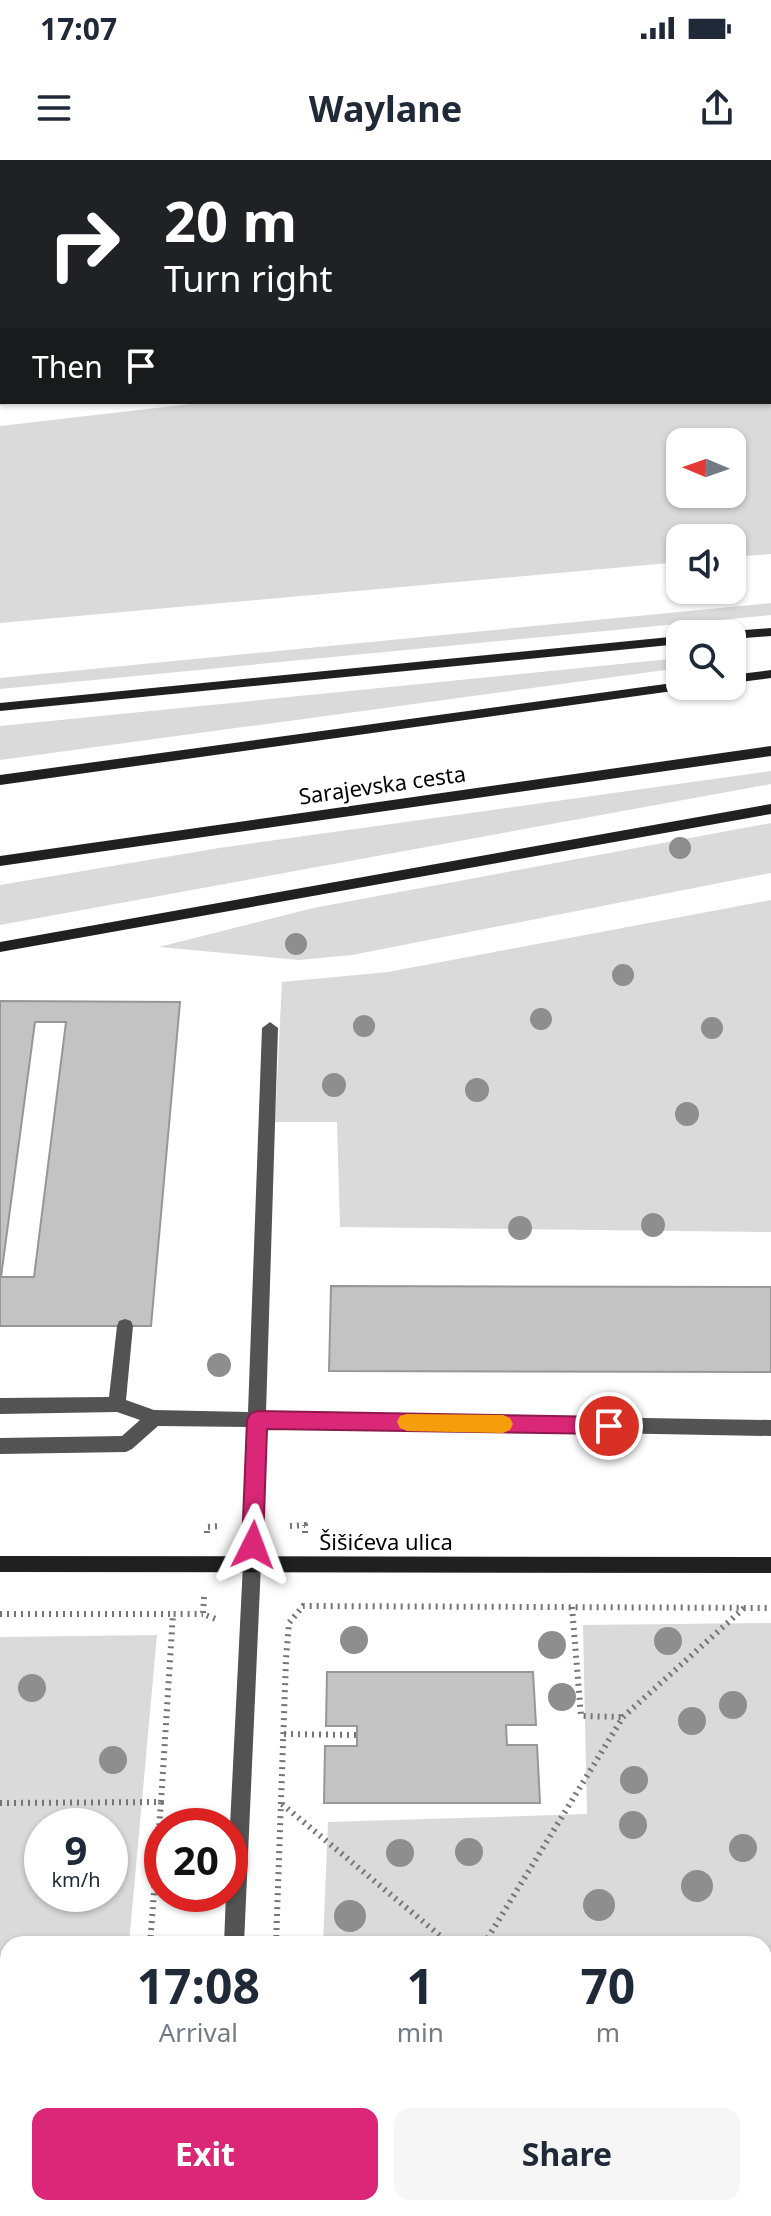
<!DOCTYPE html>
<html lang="en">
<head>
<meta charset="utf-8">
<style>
  body { margin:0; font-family:"Noto Sans",sans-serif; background:#f6f6f7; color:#1f2937; height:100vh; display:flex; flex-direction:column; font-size:30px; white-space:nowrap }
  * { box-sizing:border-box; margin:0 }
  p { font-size:26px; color:#747a83 }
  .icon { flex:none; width:44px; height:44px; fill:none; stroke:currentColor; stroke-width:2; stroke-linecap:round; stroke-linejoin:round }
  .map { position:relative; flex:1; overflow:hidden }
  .sheet { position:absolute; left:0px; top:1776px; width:772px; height:280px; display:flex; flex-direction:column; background:#fff; border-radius:24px 24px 0 0; box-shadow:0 2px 6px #0004 }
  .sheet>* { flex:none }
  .banner { position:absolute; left:0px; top:0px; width:772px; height:244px; box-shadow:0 2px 6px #0004; background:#202124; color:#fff; overflow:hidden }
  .needle { width:52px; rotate:272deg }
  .fabs { position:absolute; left:666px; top:268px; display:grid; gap:16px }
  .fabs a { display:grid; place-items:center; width:80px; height:80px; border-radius:16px; background:#fff; box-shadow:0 2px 6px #0004; font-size:40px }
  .speed { position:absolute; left:24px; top:1648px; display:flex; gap:16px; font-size:40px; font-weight:700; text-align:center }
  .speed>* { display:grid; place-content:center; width:104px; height:104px; border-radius:50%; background:#fff; box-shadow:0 2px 6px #0004; line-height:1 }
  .speed small { font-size:20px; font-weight:400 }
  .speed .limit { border:12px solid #d22; background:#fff; color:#111 }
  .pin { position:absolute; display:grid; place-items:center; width:68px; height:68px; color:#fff; margin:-34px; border:4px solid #fff; border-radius:50%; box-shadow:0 2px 8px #0007 }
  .me { position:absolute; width:88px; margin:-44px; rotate:3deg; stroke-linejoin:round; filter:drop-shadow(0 0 6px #0008) }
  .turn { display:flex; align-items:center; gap:28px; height:168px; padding:0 32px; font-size:36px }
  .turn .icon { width:104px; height:104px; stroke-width:2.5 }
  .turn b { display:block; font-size:56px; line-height:68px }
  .then { display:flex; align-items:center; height:76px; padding:0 32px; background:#0003; gap:16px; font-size:30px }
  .eta { display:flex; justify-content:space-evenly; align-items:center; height:136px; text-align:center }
  .eta b { font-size:48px; font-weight:700; line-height:56px }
  .cta { display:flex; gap:16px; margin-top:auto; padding:16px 32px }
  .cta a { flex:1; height:92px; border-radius:16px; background:#db2777; color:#fff; font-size:32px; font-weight:700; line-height:92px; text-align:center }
  .cta a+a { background:#f6f6f7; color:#1f2937 }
  .status { display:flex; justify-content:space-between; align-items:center; height:56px; padding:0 40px; background:#fff; direction:ltr }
  .status svg { height:22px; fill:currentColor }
  header { display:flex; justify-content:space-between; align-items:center; height:104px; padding:0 32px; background:#fff; font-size:36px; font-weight:700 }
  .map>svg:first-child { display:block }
  .green { fill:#dadada; fill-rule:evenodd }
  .building { fill:#c3c3c3; stroke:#979797; stroke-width:2; fill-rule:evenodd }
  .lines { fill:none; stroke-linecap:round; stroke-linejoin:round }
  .path { stroke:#757575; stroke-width:6; stroke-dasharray:2 5; stroke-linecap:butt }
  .lane { fill:#535353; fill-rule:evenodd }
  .street { fill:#535353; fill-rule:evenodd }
  .secondary { fill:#202020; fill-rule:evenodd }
  .tree { fill:#8e8e8e }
  .route { fill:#db2777; stroke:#8e194d; stroke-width:2 }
  .slow { fill:#f59e0b }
  .labels { text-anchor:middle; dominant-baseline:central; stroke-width:7; stroke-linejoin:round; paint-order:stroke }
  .street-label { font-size:22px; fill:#000; stroke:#fff }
</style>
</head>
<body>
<div class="status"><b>17:07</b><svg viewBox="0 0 49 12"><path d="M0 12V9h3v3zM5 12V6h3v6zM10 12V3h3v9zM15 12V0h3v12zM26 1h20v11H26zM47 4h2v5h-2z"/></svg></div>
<header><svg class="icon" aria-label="menu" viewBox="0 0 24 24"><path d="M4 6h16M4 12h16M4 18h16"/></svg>Waylane<svg class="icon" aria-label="share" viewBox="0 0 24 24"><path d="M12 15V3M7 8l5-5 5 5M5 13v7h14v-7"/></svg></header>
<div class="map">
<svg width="771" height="2056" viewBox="0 0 771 2056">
  <rect width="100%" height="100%" fill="#fff"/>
  <path class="green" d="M0,0H39L2,2V242H24L0,245Z
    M130,0H771V160L770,2Z
    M771,176V394L732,397V378H680V402L0,463V266L208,242H770ZM732,282V334H680V282Z
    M771,443V455L0,529V518Z
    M680,498V508L0,600V566Z
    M771,611V624L0,765V725L219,688Z
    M771,663V713L352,795L299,800L159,787L313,748Z
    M771,740V1072L340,1067L337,962H275L282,822L388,812Z
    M771,1463V2056H312V2048H764V1784H323L328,1662L587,1654L583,1465Z
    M157,1475L129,1784H8V2033H0V1477ZM110,1666V1734H42V1666Z"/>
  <path class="building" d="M0,841L180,842L151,1166H0ZM35,862H66L34,1117H1Z
    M331,1126L771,1127V1212L329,1211Z
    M327,1512H533L536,1565H506L507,1585H537L540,1643H324L325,1586H357V1566H326Z
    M0,2053H125L124,2056H0Z"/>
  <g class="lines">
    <path class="path" d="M290,1366L305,1365V1374
      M207,1373V1367L222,1366
      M204,1437L203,1454L218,1460
      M572,1447L581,1556L622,1557
      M0,1454H173
      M284,1574L356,1575
      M0,1643L161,1642L173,1454H203
      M282,1644L450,1784
      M150,1784L161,1642
      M276,1784L286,1499L289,1463L303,1446L771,1448
      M484,1784L623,1557L744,1448
      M764,1880H771
      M0,1995L8,1997
      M266,2048V2056
      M385,2056L387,2048"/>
    <path class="lane" d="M270,862L278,868L266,1252L771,1260V1276L265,1267L261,1404L258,1410L252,1412L246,1410L243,1404L248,1267L158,1266L132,1289L126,1292L0,1294V1278L122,1276L140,1260L117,1252L0,1254V1238L109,1237L117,1166L119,1161L125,1159L131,1161L133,1166L126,1240L154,1250L248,1252L262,868Z"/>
    <path class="street" d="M252,1396L258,1398L261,1404L244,1784H224L226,1734H230V1666L243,1404L246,1398Z
      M211,2048H233L232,2056H210Z"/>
    <path class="secondary" d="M771,468V476L732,479V474H726L732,471Z
      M680,476V484L0,551V543Z
      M771,510V518L732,523V515Z
      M680,522V526H689L687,529L0,625V615Z
      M771,586V596L0,706V696Z
      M771,644V654L0,792V782Z
      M0,1396L771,1397V1413L0,1412Z"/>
  </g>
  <g class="tree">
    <circle cx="680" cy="688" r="11"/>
    <circle cx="296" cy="784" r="11"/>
    <circle cx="623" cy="815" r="11"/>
    <circle cx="541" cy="859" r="11"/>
    <circle cx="364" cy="866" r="11"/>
    <circle cx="712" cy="868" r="11"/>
    <circle cx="334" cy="925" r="12"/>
    <circle cx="477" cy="930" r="12"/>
    <circle cx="687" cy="954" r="12"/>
    <circle cx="653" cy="1065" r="12"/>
    <circle cx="520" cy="1068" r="12"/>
    <circle cx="219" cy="1205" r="12"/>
    <circle cx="354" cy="1480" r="14"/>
    <circle cx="668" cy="1481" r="14"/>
    <circle cx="552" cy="1485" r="14"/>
    <circle cx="32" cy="1528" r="14"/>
    <circle cx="562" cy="1537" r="14"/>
    <circle cx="733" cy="1545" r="14"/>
    <circle cx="692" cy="1561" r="14"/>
    <circle cx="113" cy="1600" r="14"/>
    <circle cx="634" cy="1620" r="14"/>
    <circle cx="633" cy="1665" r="14"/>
    <circle cx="743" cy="1688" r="14"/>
    <circle cx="469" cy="1692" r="14"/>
    <circle cx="400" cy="1693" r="14"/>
    <circle cx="697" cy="1726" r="16"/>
    <circle cx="599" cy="1745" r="16"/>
    <circle cx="350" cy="1756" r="16"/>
  </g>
  <path class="route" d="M257,1251L609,1257L616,1259L619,1266L616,1272L609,1274L267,1269L263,1385L260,1392L253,1395L245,1392L242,1385L247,1260L250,1254Z"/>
  <path class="slow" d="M407,1254L503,1255L510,1258L513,1264L510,1270L503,1273L407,1271L400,1268L397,1262L400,1256Z"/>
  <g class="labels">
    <g class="street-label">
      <text transform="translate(382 624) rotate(-8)">Sarajevska cesta</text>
      <text x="386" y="1381">Šišićeva ulica</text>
    </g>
  </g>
</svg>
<div class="fabs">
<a><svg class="needle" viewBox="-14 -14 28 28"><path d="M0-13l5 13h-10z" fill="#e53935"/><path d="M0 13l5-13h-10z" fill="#747a83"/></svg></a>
<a><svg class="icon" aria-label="sound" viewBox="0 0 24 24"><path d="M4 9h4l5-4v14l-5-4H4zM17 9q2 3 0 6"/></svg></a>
<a><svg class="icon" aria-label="search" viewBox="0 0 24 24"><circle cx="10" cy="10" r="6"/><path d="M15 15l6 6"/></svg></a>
</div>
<div class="speed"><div>9<small>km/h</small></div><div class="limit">20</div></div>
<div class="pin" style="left:609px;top:1266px;background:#d93025"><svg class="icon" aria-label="arrive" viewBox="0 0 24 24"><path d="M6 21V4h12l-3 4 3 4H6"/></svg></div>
<svg class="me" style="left:253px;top:1385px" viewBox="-20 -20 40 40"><path d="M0-17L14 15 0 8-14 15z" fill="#db2777" stroke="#fff" stroke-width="4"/></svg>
<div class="banner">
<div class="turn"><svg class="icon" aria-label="right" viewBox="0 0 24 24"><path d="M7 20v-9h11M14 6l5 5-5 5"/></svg><div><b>20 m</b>Turn right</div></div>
<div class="then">Then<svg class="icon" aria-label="arrive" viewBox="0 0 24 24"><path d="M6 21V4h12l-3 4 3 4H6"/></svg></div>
</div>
<section class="sheet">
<div class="eta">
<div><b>17:08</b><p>Arrival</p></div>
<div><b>1</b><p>min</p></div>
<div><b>70</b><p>m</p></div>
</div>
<div class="cta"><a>Exit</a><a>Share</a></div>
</section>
</div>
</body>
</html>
